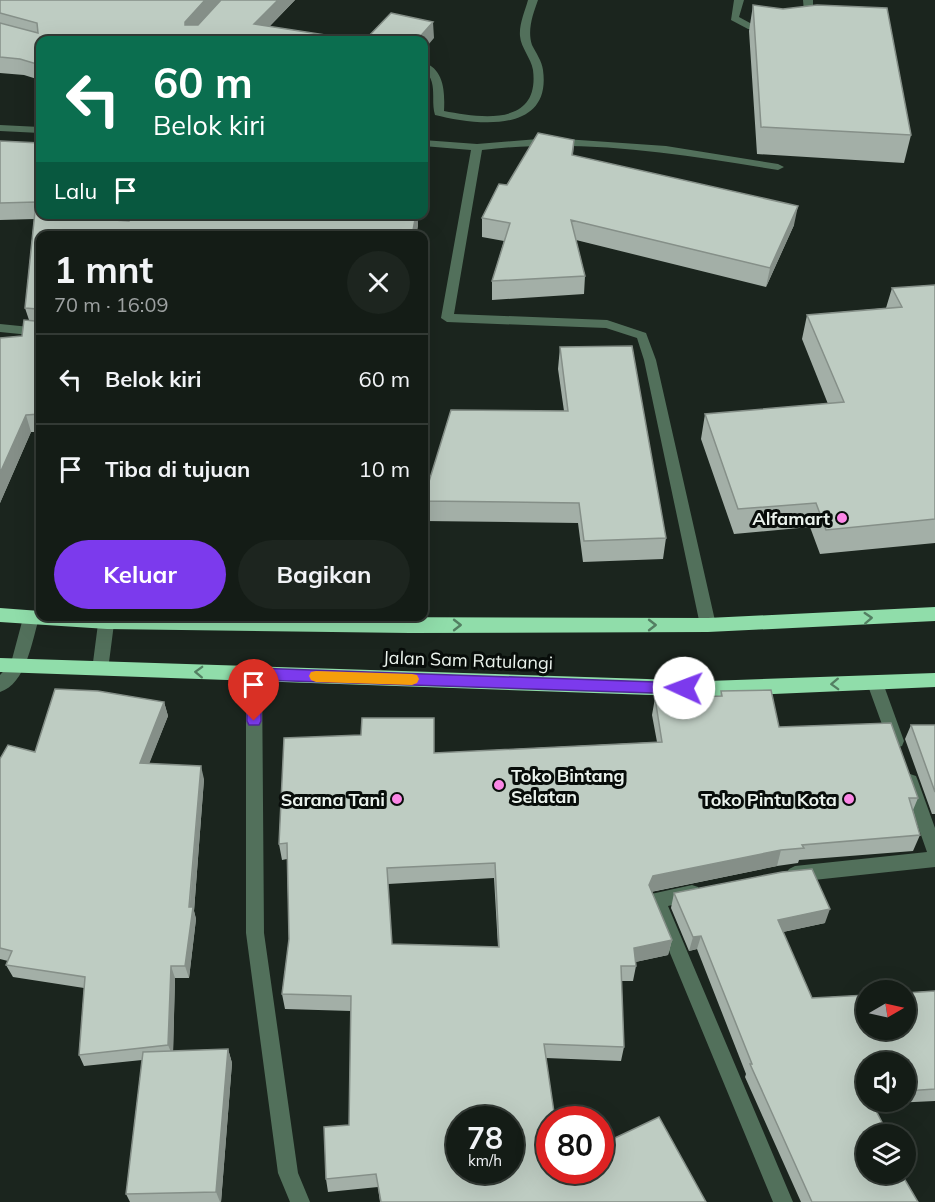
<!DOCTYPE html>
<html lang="id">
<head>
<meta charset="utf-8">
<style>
  body { margin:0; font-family:Mulish,sans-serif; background:#1d251f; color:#f1f3f6; height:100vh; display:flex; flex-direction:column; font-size:22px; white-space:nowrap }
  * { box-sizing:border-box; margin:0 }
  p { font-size:20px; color:#9da1a1 }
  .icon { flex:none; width:33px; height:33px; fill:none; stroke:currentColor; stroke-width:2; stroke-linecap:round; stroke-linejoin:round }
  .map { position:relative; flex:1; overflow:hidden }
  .sheet { position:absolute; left:36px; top:231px; width:392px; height:390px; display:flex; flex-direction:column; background:#141c16; border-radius:12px; box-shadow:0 6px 24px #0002,0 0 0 2px #333a35 }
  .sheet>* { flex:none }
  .guide { position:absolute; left:36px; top:36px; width:392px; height:183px; border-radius:12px; box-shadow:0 6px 24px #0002,0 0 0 2px #333a35; background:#0b6e4f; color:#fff; overflow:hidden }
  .needle { width:39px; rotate:81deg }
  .buttons { position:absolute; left:856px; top:980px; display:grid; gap:12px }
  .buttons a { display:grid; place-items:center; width:60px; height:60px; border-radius:50%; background:#141c16; box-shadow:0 6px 24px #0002,0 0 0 2px #333a35; font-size:30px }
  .speed { position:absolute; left:446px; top:1106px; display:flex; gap:12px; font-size:30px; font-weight:700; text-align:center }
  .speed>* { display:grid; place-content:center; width:78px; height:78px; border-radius:50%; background:#141c16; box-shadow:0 6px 24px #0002,0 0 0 2px #333a35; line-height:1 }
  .speed small { font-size:15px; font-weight:400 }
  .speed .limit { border:9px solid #d22; background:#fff; color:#111 }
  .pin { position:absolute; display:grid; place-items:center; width:51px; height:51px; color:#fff; margin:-62px -26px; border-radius:50% 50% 50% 0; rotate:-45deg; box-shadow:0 0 6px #0007 }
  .pin .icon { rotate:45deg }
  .me { position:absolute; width:66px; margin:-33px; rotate:272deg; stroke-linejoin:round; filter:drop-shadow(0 0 4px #0008) }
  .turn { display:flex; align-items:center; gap:21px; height:126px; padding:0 18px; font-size:27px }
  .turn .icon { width:78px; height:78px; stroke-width:2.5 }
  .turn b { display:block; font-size:42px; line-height:51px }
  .then { display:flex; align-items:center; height:57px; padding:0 18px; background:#0003; gap:12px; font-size:22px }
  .round { display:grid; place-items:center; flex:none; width:63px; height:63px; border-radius:32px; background:#1d251f }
  .overview { display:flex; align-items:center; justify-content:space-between; height:102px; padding:0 18px }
  h1 { font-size:36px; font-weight:700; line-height:45px }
  .cta { display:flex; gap:12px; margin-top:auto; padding:12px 18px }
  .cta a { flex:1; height:69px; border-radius:36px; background:#7c3aed; color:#fff; font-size:24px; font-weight:700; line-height:69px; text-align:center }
  .cta a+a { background:#1d251f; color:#f1f3f6 }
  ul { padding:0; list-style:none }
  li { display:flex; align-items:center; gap:18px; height:90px; padding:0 18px; border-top:2px solid #333a35 }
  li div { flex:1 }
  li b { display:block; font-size:22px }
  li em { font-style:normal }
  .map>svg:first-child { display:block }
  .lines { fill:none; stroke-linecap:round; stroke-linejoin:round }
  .minor { fill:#52705b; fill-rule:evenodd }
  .highway { fill:#90ddaa; fill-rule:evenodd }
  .wall { fill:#a3afa7; fill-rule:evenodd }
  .shaded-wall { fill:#858f88 }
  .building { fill:#beccc2; stroke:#858f88; stroke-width:1.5; fill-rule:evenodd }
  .oneway { stroke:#537f62 }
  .route { fill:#7c3aed; stroke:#51269a; stroke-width:1.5 }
  .slow { fill:#f59e0b }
  .poi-dot { fill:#fb87e6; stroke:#080d0a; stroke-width:2 }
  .labels { text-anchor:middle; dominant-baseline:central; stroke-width:6; stroke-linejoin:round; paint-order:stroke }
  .poi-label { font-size:18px; font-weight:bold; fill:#ebf3ed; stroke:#080d0a; text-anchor:end }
  .street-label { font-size:18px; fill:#ebf3ed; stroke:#080d0a }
</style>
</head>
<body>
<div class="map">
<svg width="935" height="1202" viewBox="0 0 935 1202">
  <rect width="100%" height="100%" fill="#1b251e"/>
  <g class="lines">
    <path class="minor" d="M528,0H538C533,14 527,30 532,45C536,53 542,61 543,70C552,135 475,125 435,115C430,99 439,82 423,69V62C444,69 445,91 444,111C481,118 540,127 533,70C531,58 521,48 520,36C519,24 525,11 528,0Z
      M734,0H744L739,17L750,23L773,26V30L748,29L731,20Z
      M803,0H813V26L805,24Z
      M0,125L40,127V133L0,131Z
      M550,138L666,146L778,164L784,167L778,170C680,154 582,138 482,150L454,314L607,320L646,333L656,360L716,625L713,629H703L700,625L644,360L637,338L606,328L447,322L441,318L471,150L423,146V140L477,144Z
      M122,214H134L131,236H119Z
      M0,324L40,328V336L0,332Z
      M31,612L36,614L39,618C32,641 26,684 0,692V675L11,663L23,618L26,614Z
      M99,616H115L108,670L106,674H94L92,670Z
      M254,668L260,670L262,674L264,933L298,1173L310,1202H290L278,1173L246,933V674L248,670Z
      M875,677L881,679L883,683L904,741L902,746L896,748L890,746L888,741L867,683L869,679Z
      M910,774L916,776L918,781L935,828V867L795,882L789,879L786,874L789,869L795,866L927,852L902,781L904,776Z
      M692,885L698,887L701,893L698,899L668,906L793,1202H773L648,900L651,894Z"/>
    <path class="highway" d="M935,607V621L708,632L410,633L107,629L0,622V608L40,611V616L708,618Z
      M0,658L708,681L935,673V687L708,697L0,672Z"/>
  </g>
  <path class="wall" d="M0,0H295L270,26L40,40V80L24,75L0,73Z
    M753,5L911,135L904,163L757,154L749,31Z
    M574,140L573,155L794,225L766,287L576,240L585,276L584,294L492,300V281L504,241L482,237V218L507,185Z
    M0,141L40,143V214H120L119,221H129L130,214H417L418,225L416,236H40V432H31L0,503V338L22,336L29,320L25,308L34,219L0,220Z
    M935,285V543L820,554L810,527L734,534L701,439L705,414L828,404L802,339L807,315L886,308L892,288Z
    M560,347L666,538L663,559L583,562L578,523L424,521L423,501L564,411L558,369Z
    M721,691L779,727L918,798L913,810L920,835L913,851L799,860L798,863L777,866L651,892L672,940L668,955L635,962L636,966L633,981H621L624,1047L621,1061L546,1058L549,1170L706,1202H380L378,1187L328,1192L326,1179L349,1125L351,1011L285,1009L282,994L289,939L287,859L282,860L279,844L361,735L434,718V753L657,742L652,715L655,698L720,696ZM494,878L498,947L392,944L388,884Z
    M164,702L168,716L149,763L204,779L194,911L196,919L189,978H175L173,1051L228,1049L232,1063L221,1202H130L126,1194L142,1060L84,1066L79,1055L84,988L13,977L6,965L8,961L0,959V759L35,752Z
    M911,725H935V814H932L905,739Z
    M674,893L825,923L783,932L812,998L935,991V1101L872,1104L867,1134L918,1202H801L745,1077L746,1074L697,949L689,951L671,908ZM867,1062H906V1101H867Z"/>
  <path class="shaded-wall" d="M205,0H221L187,39L185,22Z
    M278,0H295L256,40L254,24Z
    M433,22L434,38L423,51V40H417Z
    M798,206L794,225L766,287L770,268Z
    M114,214H120L118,236L114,220Z
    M416,214H417L418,225L416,236H412Z
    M26,415L31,432L0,503V473Z
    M164,702L168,716L144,777L140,763Z
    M201,766L204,779L194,911L196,919L189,978L185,966Z
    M781,850L777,866L650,892L649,885L653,876Z
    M830,909L825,923L773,934L778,920Z
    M701,936L697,949L689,951L693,937Z
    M672,940L668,955L631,963L634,948Z
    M171,966L175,978L173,1057L168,1045Z
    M228,1049L232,1063L221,1202H220L216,1192Z"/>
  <path class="building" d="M0,0H205L185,22V25H198L221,0H278L254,24L358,40H40V65L20,59L0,57V23L38,33L37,23L0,13Z
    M753,5L783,9L817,5L887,8L911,135L761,127Z
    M391,13L433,22L417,40H365Z
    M538,133L574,140L572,155L798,206L770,268L571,220L585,276L492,281L510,223L482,218L499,184L507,185Z
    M0,141L40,143V214H114V220L129,221L130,214H416L412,236H40V414L26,415L0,473V338L22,336L24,320L35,321L37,319V309L25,308L36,202L0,203Z
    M935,285V519L826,530L816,503L738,509L705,414L844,402L807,315L902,307L892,288Z
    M632,346L666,538L584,541L579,503L423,501L451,410L568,411L560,347Z
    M55,689L98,691L164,702L140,763L201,766L189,907H193L185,966H171L168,1045L79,1055L85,977L6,965L12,951L0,948V759L8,745L35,752Z
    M771,690L779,727L891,723L918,798H909L920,835L802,845L804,848L781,850L653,876L649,885L672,940L634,948L636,966H621L624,1047L544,1044L555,1119H549V1170H600V1145L659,1117L706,1202H381L376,1174L326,1179L324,1127L349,1125L351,996L282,994L289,939L287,843L279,844L284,738L361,735L362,718H434V753L662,742L655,698L722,696L721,691ZM495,863L499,947L392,944L387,868ZM459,1119H510V1170H459Z
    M911,725H935V792Z
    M812,869L830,909L778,920L812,998L867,995V1029H906V993L935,991V1089L906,1091V1062H867V1092H866L867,1101H871L888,1134H867V1173H901L918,1202H812L750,1064H752L701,936L693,937L674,893L782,872Z
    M228,1049L216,1192L126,1194L143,1052Z"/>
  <defs><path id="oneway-chevron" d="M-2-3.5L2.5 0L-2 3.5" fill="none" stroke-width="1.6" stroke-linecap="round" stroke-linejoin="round" transform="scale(1.5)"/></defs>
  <g class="oneway">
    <use href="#oneway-chevron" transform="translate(868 618) rotate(-3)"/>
    <use href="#oneway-chevron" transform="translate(457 625)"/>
    <use href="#oneway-chevron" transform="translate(652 625)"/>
    <use href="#oneway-chevron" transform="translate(199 672) rotate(-178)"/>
    <use href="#oneway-chevron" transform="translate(835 684) rotate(178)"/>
  </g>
  <path class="route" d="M254,668L684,683L689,684L691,688L689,693L684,694L261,680V721L259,725H249L247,721V674L249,670Z"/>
  <path class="slow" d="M316,671L412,674L417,675L419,679L417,683L412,685L316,682L311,680L309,676L311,672Z"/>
  <g class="poi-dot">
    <circle cx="842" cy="518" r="6"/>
    <circle cx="499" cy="785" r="6"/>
    <circle cx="397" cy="799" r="6"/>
    <circle cx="849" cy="799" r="6"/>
  </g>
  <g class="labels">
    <g class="poi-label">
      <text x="830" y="518">Alfamart</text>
      <text x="511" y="775" text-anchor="start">Toko Bintang<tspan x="511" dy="21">Selatan</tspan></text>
      <text x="385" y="799">Sarana Tani</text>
      <text x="837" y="799">Toko Pintu Kota</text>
    </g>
    <g class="street-label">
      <text transform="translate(468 660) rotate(2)">Jalan Sam Ratulangi</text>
    </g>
  </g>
</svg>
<div class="buttons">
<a><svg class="needle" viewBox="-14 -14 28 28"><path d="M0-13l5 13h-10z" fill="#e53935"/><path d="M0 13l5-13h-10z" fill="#9da1a1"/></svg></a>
<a><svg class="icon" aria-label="sound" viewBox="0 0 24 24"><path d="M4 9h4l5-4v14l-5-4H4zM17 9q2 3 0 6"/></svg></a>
<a><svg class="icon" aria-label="layers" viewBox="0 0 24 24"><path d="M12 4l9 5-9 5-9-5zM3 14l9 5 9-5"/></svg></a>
</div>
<div class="speed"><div>78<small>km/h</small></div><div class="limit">80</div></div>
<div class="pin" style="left:254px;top:721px;background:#d93025"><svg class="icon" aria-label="arrive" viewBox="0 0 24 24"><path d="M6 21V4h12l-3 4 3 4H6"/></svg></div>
<svg class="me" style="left:684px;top:688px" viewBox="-20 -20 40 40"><circle r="19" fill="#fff"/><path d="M0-13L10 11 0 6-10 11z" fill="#7c3aed"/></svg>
<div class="guide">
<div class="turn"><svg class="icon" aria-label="left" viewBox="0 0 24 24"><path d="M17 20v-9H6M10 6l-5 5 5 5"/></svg><div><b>60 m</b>Belok kiri</div></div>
<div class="then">Lalu<svg class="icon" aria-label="arrive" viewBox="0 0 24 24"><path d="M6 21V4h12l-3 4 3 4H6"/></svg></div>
</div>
<section class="sheet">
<div class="overview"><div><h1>1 mnt</h1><p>70 m · 16:09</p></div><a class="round"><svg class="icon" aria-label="close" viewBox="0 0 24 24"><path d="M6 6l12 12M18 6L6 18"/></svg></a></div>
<ul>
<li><svg class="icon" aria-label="left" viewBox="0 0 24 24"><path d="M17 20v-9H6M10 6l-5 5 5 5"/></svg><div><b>Belok kiri</b></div><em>60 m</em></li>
<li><svg class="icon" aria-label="arrive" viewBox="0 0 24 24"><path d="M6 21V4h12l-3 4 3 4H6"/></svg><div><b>Tiba di tujuan</b></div><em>10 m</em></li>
</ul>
<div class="cta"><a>Keluar</a><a>Bagikan</a></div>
</section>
</div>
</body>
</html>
